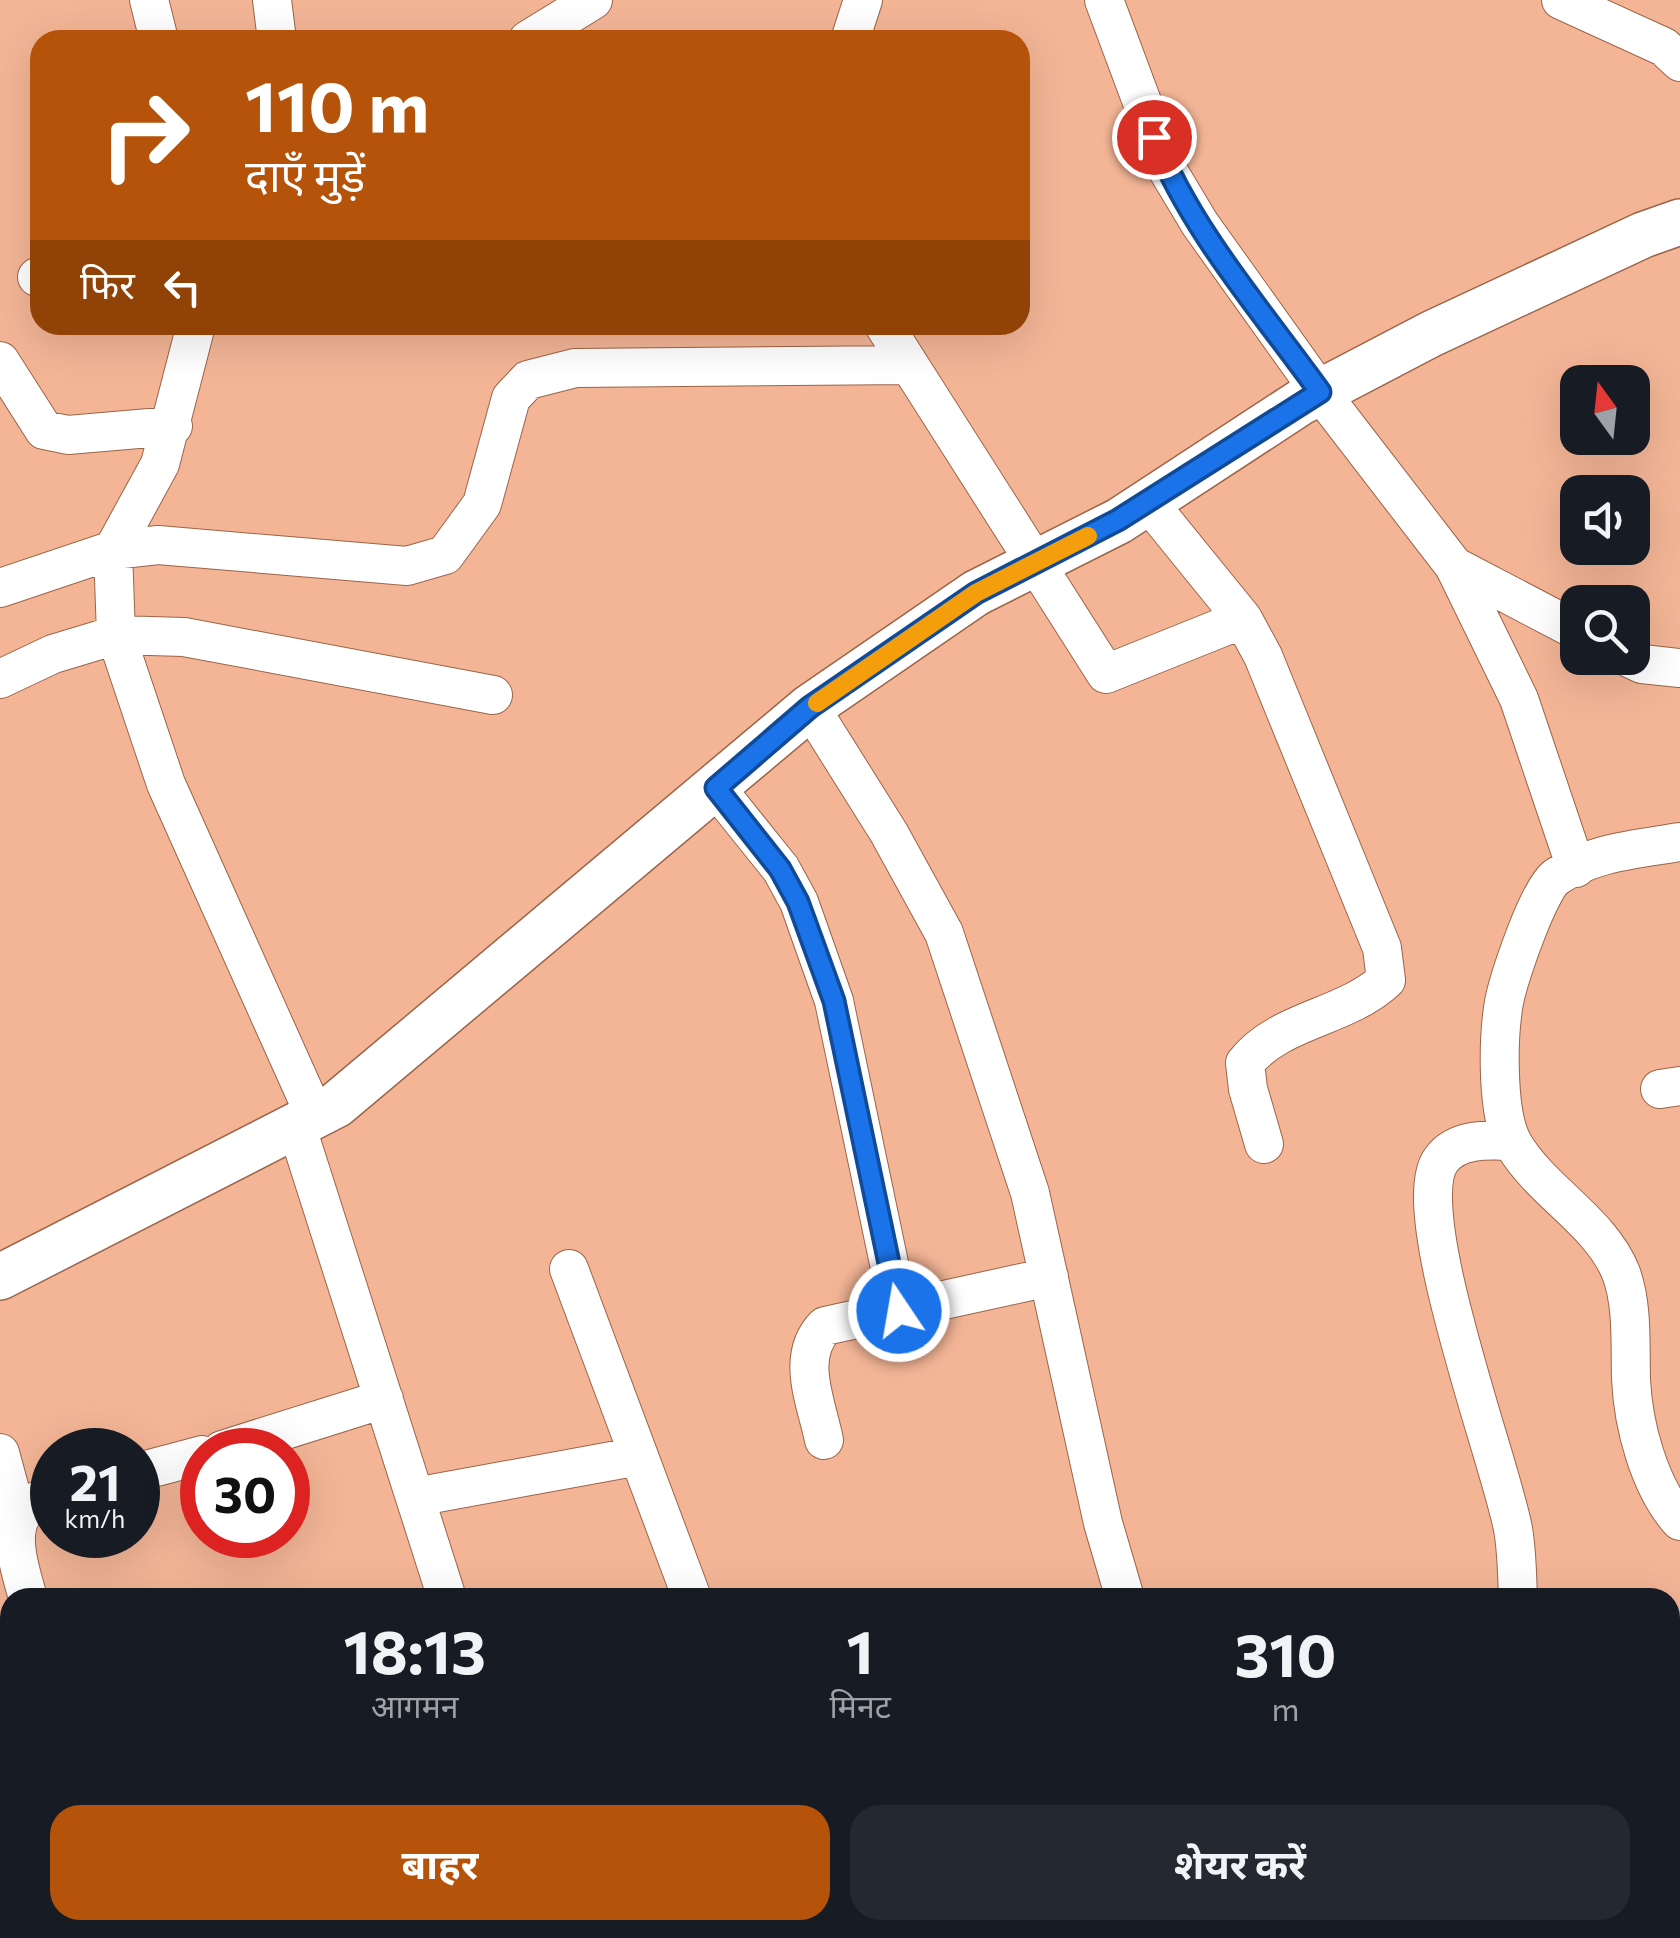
<!DOCTYPE html>
<html lang="hi">
<head>
<meta charset="utf-8">
<style>
  body { margin:0; font-family:Commissioner,"Noto Sans Devanagari",sans-serif; background:#242831; color:#f1f3f6; height:100vh; display:flex; flex-direction:column; font-size:38px; white-space:nowrap }
  * { box-sizing:border-box; margin:0 }
  p { font-size:32px; color:#9ea1a6 }
  .icon { flex:none; width:55px; height:55px; fill:none; stroke:currentColor; stroke-width:2; stroke-linecap:round; stroke-linejoin:round }
  .map { position:relative; flex:1; overflow:hidden }
  .panel { position:absolute; left:0px; top:1588px; width:1680px; height:352px; display:flex; flex-direction:column; background:#171b24; border-radius:30px 30px 0 0; box-shadow:0 10px 40px #0002 }
  .panel>* { flex:none }
  .banner { position:absolute; left:30px; top:30px; width:1000px; height:305px; border-radius:30px; box-shadow:0 10px 40px #0002; background:#b45309; color:#fff; overflow:hidden }
  .needle { width:65px; rotate:345deg }
  .buttons { position:absolute; left:1560px; top:365px; display:grid; gap:20px }
  .buttons a { display:grid; place-items:center; width:90px; height:90px; border-radius:20px; background:#171b24; box-shadow:0 10px 40px #0002; font-size:50px }
  .speed { position:absolute; left:30px; top:1428px; display:flex; gap:20px; font-size:50px; font-weight:700; text-align:center }
  .speed>* { display:grid; place-content:center; width:130px; height:130px; border-radius:50%; background:#171b24; box-shadow:0 10px 40px #0002; line-height:1 }
  .speed small { font-size:25px; font-weight:400 }
  .speed .limit { border:15px solid #d22; background:#fff; color:#111 }
  .pin { position:absolute; display:grid; place-items:center; width:85px; height:85px; color:#fff; margin:-42px; border:5px solid #fff; border-radius:50%; box-shadow:0 2px 10px #0007 }
  .me { position:absolute; width:110px; margin:-55px; rotate:348deg; stroke-linejoin:round; filter:drop-shadow(0 0 8px #0008) }
  .turn { display:flex; align-items:center; gap:35px; height:210px; padding:0 50px; font-size:45px }
  .turn .icon { width:130px; height:130px; stroke-width:2.5 }
  .turn b { display:block; font-size:70px; line-height:85px }
  .then { display:flex; align-items:center; height:95px; padding:0 50px; background:#0003; gap:20px; font-size:38px }
  .eta { display:flex; justify-content:space-evenly; align-items:center; height:170px; text-align:center }
  .eta b { font-size:60px; font-weight:700; line-height:70px }
  .primary-button { display:flex; gap:20px; margin-top:auto; padding:20px 50px }
  .primary-button a { flex:1; height:115px; border-radius:30px; background:#b45309; color:#fff; font-size:40px; font-weight:700; line-height:115px; text-align:center }
  .primary-button a+a { background:#242831; color:#f1f3f6 }
  .map>svg:first-child { display:block }
  .lines { fill:none; stroke-linecap:round; stroke-linejoin:round }
  .minor-casing { stroke:#9c6448; stroke-width:40 }
  .tertiary-casing { stroke:#9c6448; stroke-width:48 }
  .minor { stroke:#fff; stroke-width:38 }
  .tertiary { stroke:#fff; stroke-width:45 }
  .route-casing { stroke:#114b97; stroke-width:25 }
  .route { stroke:#1a73e8; stroke-width:18 }
  .slow { stroke:#f59e0b; stroke-width:18 }
</style>
</head>
<body>
<div class="map">
<svg width="1680" height="1938" viewBox="0 0 1680 1938">
  <rect width="100%" height="100%" fill="#f3b596"/>
  <g class="lines">
    <defs>
      <path id="minor" d="M149,0L159,40
        M272,0L277,40
        M1104,0L1167,169L1200,224L1320,392L1454,566L1519,699L1576,868
        M1561,0L1664,47L1680,62
        M528,40L593,0
        M850,40L863,0
        M37,277L40,276
        M196,325L160,464L113,550L116,635L166,784L315,1116
        M884,325L1106,674L1243,619
        M0,361L44,430L68,435L173,426
        M1148,502L1243,619L1263,656L1382,948L1386,980C1345,1018 1280,1019 1245,1063L1248,1089L1264,1144
        M1454,566L1578,631
        M0,588L113,550L158,545L407,566L445,555L482,504L511,398L528,380L575,368L909,365
        M1629,658L1642,664L1680,668
        M0,679L53,654L116,635L184,637L493,695
        M810,707L889,833L944,933L1030,1193L1103,1523L1125,1598
        M716,788L781,869L799,902L834,1001L899,1311
        M1680,842C1638,849 1592,852 1556,877C1538,890 1509,978 1504,1002C1498,1037 1496,1115 1514,1145C1542,1192 1601,1222 1621,1273C1633,1305 1630,1345 1631,1379C1633,1425 1649,1486 1680,1521
        M1660,1089L1680,1086
        M296,1125L447,1598
        M1511,1141C1488,1140 1457,1138 1441,1160C1405,1209 1501,1463 1513,1529C1517,1551 1517,1575 1518,1598
        M569,1269L692,1598
        M824,1440C816,1401 795,1357 825,1326L1049,1277
        M222,1450L384,1399
        M0,1453L17,1516
        M138,1472L202,1455
        M415,1497L639,1456
        M28,1598C16,1556 0,1508 52,1495
        M1670,1897L1680,1894
        M126,1930L129,1938
        M556,1930L557,1938
        M1354,1930L1356,1938
        M1085,1938L1086,1930
        M1582,1938L1599,1930"/>
      <path id="tertiary" d="M0,1277L336,1105L810,707L976,593L1119,521L1301,402L1431,334L1643,235L1680,222"/>
    </defs>
    <use href="#minor" class="minor-casing"/>
    <use href="#tertiary" class="tertiary-casing"/>
    <use href="#minor" class="minor"/>
    <use href="#tertiary" class="tertiary"/>
  </g>
  <g class="lines">
    <defs>
      <path id="route" d="M899,1311L834,1001L798,902L780,869L716,788L810,707L976,593L1118,520L1320,392C1262,311 1191,231 1154,137"/>
    </defs>
    <use href="#route" class="route-casing"/>
    <use href="#route" class="route"/>
    <path class="slow" d="M817,703L976,593L1088,536"/>
  </g>
</svg>
<div class="buttons">
<a><svg class="needle" viewBox="-14 -14 28 28"><path d="M0-13l5 13h-10z" fill="#e53935"/><path d="M0 13l5-13h-10z" fill="#9ea1a6"/></svg></a>
<a><svg class="icon" aria-label="sound" viewBox="0 0 24 24"><path d="M4 9h4l5-4v14l-5-4H4zM17 9q2 3 0 6"/></svg></a>
<a><svg class="icon" aria-label="search" viewBox="0 0 24 24"><circle cx="10" cy="10" r="6"/><path d="M15 15l6 6"/></svg></a>
</div>
<div class="speed"><div>21<small>km/h</small></div><div class="limit">30</div></div>
<div class="pin" style="left:1154px;top:137px;background:#d93025"><svg class="icon" aria-label="arrive" viewBox="0 0 24 24"><path d="M6 21V4h12l-3 4 3 4H6"/></svg></div>
<svg class="me" style="left:899px;top:1311px" viewBox="-20 -20 40 40"><circle r="17" fill="#1a73e8" stroke="#fff" stroke-width="3"/><path d="M0-11L8 9 0 5-8 9z" fill="#fff"/></svg>
<div class="banner">
<div class="turn"><svg class="icon" aria-label="right" viewBox="0 0 24 24"><path d="M7 20v-9h11M14 6l5 5-5 5"/></svg><div><b>110 m</b>दाएँ मुड़ें</div></div>
<div class="then">फिर<svg class="icon" aria-label="left" viewBox="0 0 24 24"><path d="M17 20v-9H6M10 6l-5 5 5 5"/></svg></div>
</div>
<section class="panel">
<div class="eta">
<div><b>18:13</b><p>आगमन</p></div>
<div><b>1</b><p>मिनट</p></div>
<div><b>310</b><p>m</p></div>
</div>
<div class="primary-button"><a>बाहर</a><a>शेयर करें</a></div>
</section>
</div>
</body>
</html>
